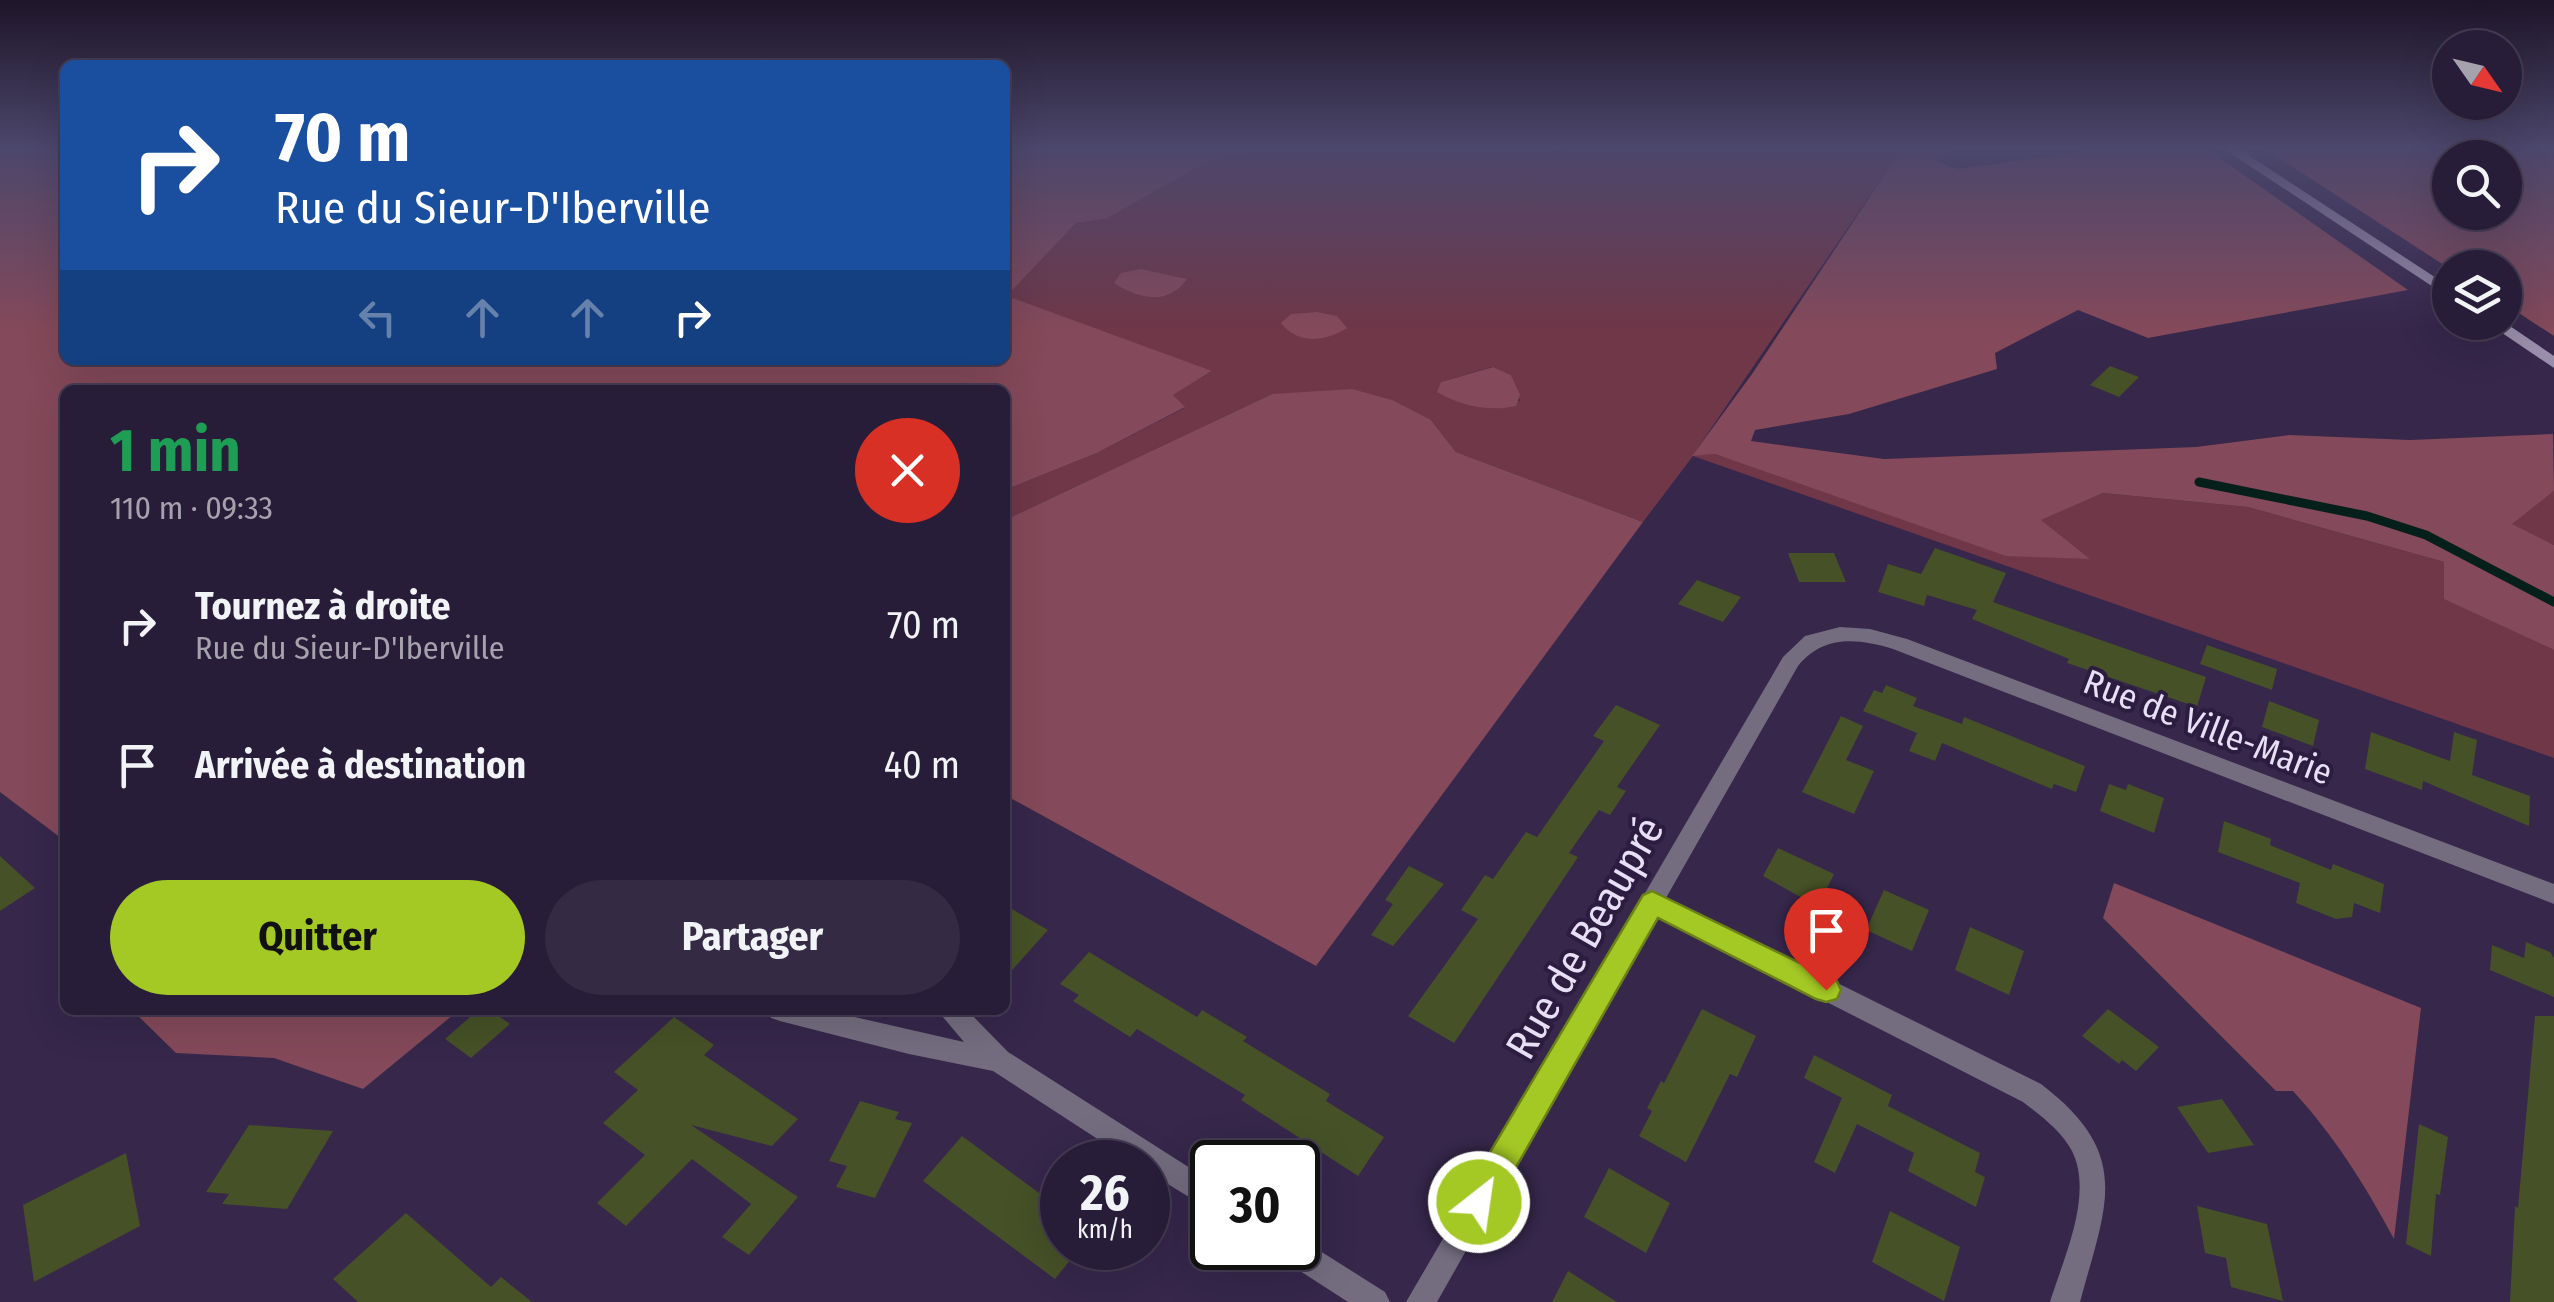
<!DOCTYPE html>
<html lang="fr">
<head>
<meta charset="utf-8">
<style>
  body { margin:0; font-family:"Fira Sans Condensed",sans-serif; background:#342a43; color:#f1f3f6; height:100vh; display:flex; flex-direction:column; font-size:38px; white-space:nowrap }
  * { box-sizing:border-box; margin:0 }
  p { font-size:32px; color:#a5a2ae }
  .icon { flex:none; width:55px; height:55px; fill:none; stroke:currentColor; stroke-width:2; stroke-linecap:round; stroke-linejoin:round }
  .map { position:relative; flex:1; overflow:hidden }
  .side { position:absolute; left:60px; top:385px; width:950px; height:630px; display:flex; flex-direction:column; background:#281d38; border-radius:15px; box-shadow:0 10px 40px #0002,0 0 0 2px #443b53 }
  .side>* { flex:none }
  .top-card { position:absolute; left:60px; top:60px; width:950px; height:305px; border-radius:15px; box-shadow:0 10px 40px #0002,0 0 0 2px #443b53; background:#1a4fa0; color:#fff; overflow:hidden }
  .needle { width:65px; rotate:124deg }
  .buttons { position:absolute; left:2432px; top:30px; display:grid; gap:20px }
  .buttons a { display:grid; place-items:center; width:90px; height:90px; border-radius:50%; background:#281d38; box-shadow:0 10px 40px #0002,0 0 0 2px #443b53; font-size:50px }
  .speed { position:absolute; left:1040px; top:1140px; display:flex; gap:20px; font-size:50px; font-weight:700; text-align:center }
  .speed>* { display:grid; place-content:center; width:130px; height:130px; border-radius:50%; background:#281d38; box-shadow:0 10px 40px #0002,0 0 0 2px #443b53; line-height:1 }
  .speed small { font-size:25px; font-weight:400 }
  .speed .limit { border:5px solid #111; border-radius:15px; background:#fff; color:#111 }
  .pin { position:absolute; display:grid; place-items:center; width:85px; height:85px; color:#fff; margin:-102px -42px; border-radius:50% 50% 50% 0; rotate:-45deg; box-shadow:0 0 10px #0007 }
  .pin .icon { rotate:45deg }
  .me { position:absolute; width:110px; margin:-55px; rotate:30deg; stroke-linejoin:round; filter:drop-shadow(0 0 8px #0008) }
  .turn { display:flex; align-items:center; gap:35px; height:210px; padding:0 50px; font-size:45px }
  .turn .icon { width:130px; height:130px; stroke-width:2.5 }
  .turn b { display:block; font-size:70px; line-height:85px }
  .lanes { display:flex; align-items:center; height:95px; padding:0 50px; background:#0003; justify-content:center; gap:50px; direction:ltr }
  .lanes .off { opacity:.35 }
  .round { display:grid; place-items:center; flex:none; width:105px; height:105px; border-radius:52px; background:#342a43 }
  .headline { display:flex; align-items:center; justify-content:space-between; height:170px; padding:0 50px }
  h1 { font-size:60px; font-weight:700; line-height:75px; color:#1e9e55 }
  .cta { display:flex; gap:20px; margin-top:auto; padding:20px 50px }
  .cta a { flex:1; height:115px; border-radius:60px; background:#a4c824; color:#111; font-size:40px; font-weight:700; line-height:115px; text-align:center }
  .cta a+a { background:#342a43; color:#f1f3f6 }
  ul { padding:0; list-style:none }
  li { display:flex; align-items:center; gap:30px; height:140px; padding:0 50px }
  li div { flex:1 }
  li b { display:block; font-size:38px }
  li em { font-style:normal }
  .map>svg:first-child { display:block }
  .green { fill:#6f3748; fill-rule:evenodd }
  .forest { fill:#84495a; fill-rule:evenodd }
  .lines { fill:none; stroke-linecap:round; stroke-linejoin:round }
  .stream { stroke:#051f1b; stroke-width:9 }
  .building { fill:#465127 }
  .street { fill:#736d7f; fill-rule:evenodd }
  .secondary { fill:#998eab; fill-rule:evenodd }
  .route { fill:#a4c824; stroke:#6b8217; stroke-width:2.5 }
  .labels { text-anchor:middle; dominant-baseline:central; stroke-width:8; stroke-linejoin:round; paint-order:stroke }
  .street-label { font-size:35px; fill:#e7dff6; stroke:#2c1d40 }
  .near-street-label { font-size:42px; fill:#e7dff6; stroke:#2c1d40 }
</style>
</head>
<body>
<div class="map">
<svg width="2554" height="1302" viewBox="0 0 2554 1302">
  <rect width="100%" height="100%" fill="#36274b"/>
  <path class="green" d="M1297,147H1542L1554,153L1599,147H1903L1693,455L1715,454L2088,558L2040,520L2103,493L2248,507L2444,562L2445,599L2554,650V758L1693,456L1643,522L1456,452L1431,420L1272,394L1005,520V490L1097,453L1184,408L1172,395L1211,372L1006,297L1076,223L1106,219L1207,162L1236,154ZM1492,367L1511,375L1520,401L1441,382Z
    M2554,491V545L2511,524Z"/>
  <path class="forest" d="M0,147H65V360H1005V147H1297L1236,154L1207,162L1106,219L1076,223L1007,296L1212,371L1173,395L1185,407L1097,453L1005,490V390H65V841L0,792Z
    M1903,147H1953L1933,159L1957,169L2117,147H2204L2408,290L2148,338L2078,310L1995,353L1997,369L1849,414L1755,430L1751,441L1884,459L2196,447L2289,435L2410,440L2553,434L2554,491L2512,524L2554,545V650L2444,599V562L2248,507L2103,493L2041,520L2090,559L2006,556L1715,454L1692,456L1752,374Z
    M2262,147H2554V336L2505,304V268L2450,269ZM2450,158H2505V212H2450Z
    M1141,269L1187,279C1168,306 1138,299 1114,283L1121,273Z
    M1317,312L1337,316L1347,328C1325,342 1298,345 1281,323L1291,314Z
    M1493,367L1511,375L1520,395L1516,406C1489,412 1461,406 1437,392L1441,382Z
    M1352,389L1392,400L1431,420L1456,452L1643,522L1316,966L1005,795V520L1272,394Z
    M2114,883L2421,1008L2394,1239C2365,1185 2335,1137 2293,1091H2276L2103,918Z
    M132,1010H459L363,1089L274,1058L176,1053Z"/>
  <g class="lines">
    <path class="stream" d="M2199,482L2367,516L2426,535L2554,602"/>
  </g>
  <path class="building" d="M2110,366L2139,377L2119,397L2090,385Z
    M1935,548L2006,573L1993,602L2206,677L2197,707L2067,663L2069,659L1972,619L1977,610L1927,595L1924,606L1878,592L1888,564L1921,574Z
    M1788,553H1834L1846,582H1799Z
    M1697,580L1741,597L1723,622L1678,604Z
    M2207,645L2277,669L2272,690L2200,664Z
    M1886,685L1917,698L1913,706L1962,724L1964,717L2085,766L2076,792L2054,784L2052,789L1942,743L1935,761L1909,751L1917,733L1863,711L1874,690L1882,693Z
    M2269,701L2319,720L2313,746L2262,727Z
    M1616,705L1660,725L1617,787L1626,791L1610,815L1599,810L1569,853L1578,857L1454,1043L1408,1016L1478,919L1461,910L1485,875L1493,879L1526,832L1537,837L1604,741L1593,736Z
    M1841,716L1863,726L1846,760L1874,771L1854,814L1802,792Z
    M2371,732L2450,761L2454,732L2477,740L2472,775L2530,796L2529,826L2423,781L2422,790L2365,769Z
    M2109,784L2126,790L2128,784L2164,798L2154,833L2100,811Z
    M2224,821L2271,839L2270,845L2331,870L2333,864L2384,884L2380,913L2354,903L2352,917L2336,919L2296,903L2300,883L2218,852Z
    M1778,848L1834,874L1818,907L1763,876Z
    M0,856L35,888L0,911Z
    M1409,866L1444,884L1393,946L1371,935L1393,904L1385,900Z
    M1884,890L1929,910L1912,951L1866,930Z
    M1005,905L1048,930L1005,978Z
    M1970,927L2024,951L2009,995L1955,970Z
    M2526,942L2550,952L2554,958V997L2490,970L2492,945L2524,958Z
    M1089,952L1197,1017L1202,1010L1247,1037L1243,1041L1330,1094L1326,1101L1384,1137L1358,1176L1241,1100L1245,1095L1137,1029L1130,1037L1073,1001L1079,995L1060,984Z
    M1702,1009L1756,1036L1737,1077L1730,1074L1686,1162L1639,1136L1652,1111L1647,1108L1661,1081L1664,1083Z
    M2108,1009L2159,1047L2136,1071L2122,1060L2119,1064L2082,1036Z
    M478,1010H490L510,1024L471,1058L445,1039Z
    M2535,1016H2554V1302H2510L2515,1206L2518,1208Z
    M674,1017L714,1045L704,1055L798,1119L772,1146L691,1125L798,1197L749,1255L722,1237L751,1204L692,1159L626,1226L597,1203L645,1155L603,1123L638,1090L614,1072Z
    M1814,1055L1892,1095L1888,1106L1980,1153L1975,1172L1985,1177L1976,1207L1908,1171L1914,1153L1857,1124L1835,1173L1814,1162L1842,1098L1804,1078Z
    M2222,1099L2254,1145L2208,1153L2177,1107Z
    M860,1101L899,1112L895,1119L912,1123L875,1198L836,1187L847,1166L829,1161Z
    M2419,1124L2448,1137L2440,1195L2436,1194L2431,1256L2406,1244Z
    M249,1125L333,1131L287,1209L222,1204L229,1194L206,1192Z
    M962,1136L1062,1210V1248H1080L1055,1279L923,1181Z
    M126,1153L140,1226L34,1282L23,1205Z
    M1609,1168L1670,1203L1646,1253L1584,1217Z
    M2197,1206L2267,1224L2283,1301L2231,1287L2226,1258L2205,1253Z
    M1890,1211L1960,1247L1944,1301L1872,1262Z
    M406,1213L491,1287L501,1277L532,1302H358L333,1279Z
    M1568,1271L1617,1302H1552Z"/>
  <g class="lines">
    <path class="street" d="M1840,627L1870,629L1907,639L2554,884V904L1893,649C1857,638 1823,635 1798,666L1666,898L2041,1084C2134,1155 2106,1205 2080,1302H2050C2063,1259 2094,1195 2072,1151C2061,1130 2041,1116 2023,1102L1656,915L1437,1302H1406L1783,657L1805,636Z
      M767,1010H824L964,1042L937,1010H967L1008,1052L1212,1182V1211L1148,1172V1162H1133L993,1071L909,1054L780,1021L771,1018Z
      M1298,1237L1385,1292L1390,1302H1348L1280,1258L1276,1248H1298Z"/>
    <path class="secondary" d="M2221,147H2236L2450,287V298Z
      M2486,322H2504L2554,356V368Z"/>
  </g>
  <linearGradient id="sky" x2="0" y2="1"><stop stop-color="#1e1529"/><stop offset="0.45" stop-color="#4c476c"/><stop offset="1" stop-color="#4c476c" stop-opacity="0"/></linearGradient>
  <rect width="2554" height="329" fill="url(#sky)"/>
  <path class="route" d="M1652,891L1837,981L1841,990L1837,999L1826,1002L1816,999L1658,918L1490,1213L1479,1218L1467,1213L1463,1202L1467,1191L1643,895Z"/>
  <g class="labels">
    <g class="street-label">
      <text transform="translate(2208 727) rotate(21)">Rue de Ville-Marie</text>
    </g>
    <g class="near-street-label">
      <text transform="translate(1585 938) rotate(-60)">Rue de Beaupré</text>
    </g>
  </g>
</svg>
<div class="buttons">
<a><svg class="needle" viewBox="-14 -14 28 28"><path d="M0-13l5 13h-10z" fill="#e53935"/><path d="M0 13l5-13h-10z" fill="#a5a2ae"/></svg></a>
<a><svg class="icon" aria-label="search" viewBox="0 0 24 24"><circle cx="10" cy="10" r="6"/><path d="M15 15l6 6"/></svg></a>
<a><svg class="icon" aria-label="layers" viewBox="0 0 24 24"><path d="M12 4l9 5-9 5-9-5zM3 14l9 5 9-5"/></svg></a>
</div>
<div class="speed"><div>26<small>km/h</small></div><div class="limit">30</div></div>
<div class="pin" style="left:1826px;top:990px;background:#d93025"><svg class="icon" aria-label="arrive" viewBox="0 0 24 24"><path d="M6 21V4h12l-3 4 3 4H6"/></svg></div>
<svg class="me" style="left:1479px;top:1202px" viewBox="-20 -20 40 40"><circle r="17" fill="#a4c824" stroke="#fff" stroke-width="3"/><path d="M0-11L8 9 0 5-8 9z" fill="#fff"/></svg>
<div class="top-card">
<div class="turn"><svg class="icon" aria-label="right" viewBox="0 0 24 24"><path d="M7 20v-9h11M14 6l5 5-5 5"/></svg><div><b>70 m</b>Rue du Sieur-D'Iberville</div></div>
<div class="lanes"><svg class="icon off" aria-label="left" viewBox="0 0 24 24"><path d="M17 20v-9H6M10 6l-5 5 5 5"/></svg><svg class="icon off" aria-label="ahead" viewBox="0 0 24 24"><path d="M12 20V5M6 11l6-6 6 6"/></svg><svg class="icon off" aria-label="ahead" viewBox="0 0 24 24"><path d="M12 20V5M6 11l6-6 6 6"/></svg><svg class="icon" aria-label="right" viewBox="0 0 24 24"><path d="M7 20v-9h11M14 6l5 5-5 5"/></svg></div>
</div>
<section class="side">
<div class="headline"><div><h1>1 min</h1><p>110 m · 09:33</p></div><a class="round" style="background:#d93025;color:#fff"><svg class="icon" aria-label="close" viewBox="0 0 24 24"><path d="M6 6l12 12M18 6L6 18"/></svg></a></div>
<ul>
<li><svg class="icon" aria-label="right" viewBox="0 0 24 24"><path d="M7 20v-9h11M14 6l5 5-5 5"/></svg><div><b>Tournez à droite</b><p>Rue du Sieur-D'Iberville</p></div><em>70 m</em></li>
<li><svg class="icon" aria-label="arrive" viewBox="0 0 24 24"><path d="M6 21V4h12l-3 4 3 4H6"/></svg><div><b>Arrivée à destination</b></div><em>40 m</em></li>
</ul>
<div class="cta"><a>Quitter</a><a>Partager</a></div>
</section>
</div>
</body>
</html>
